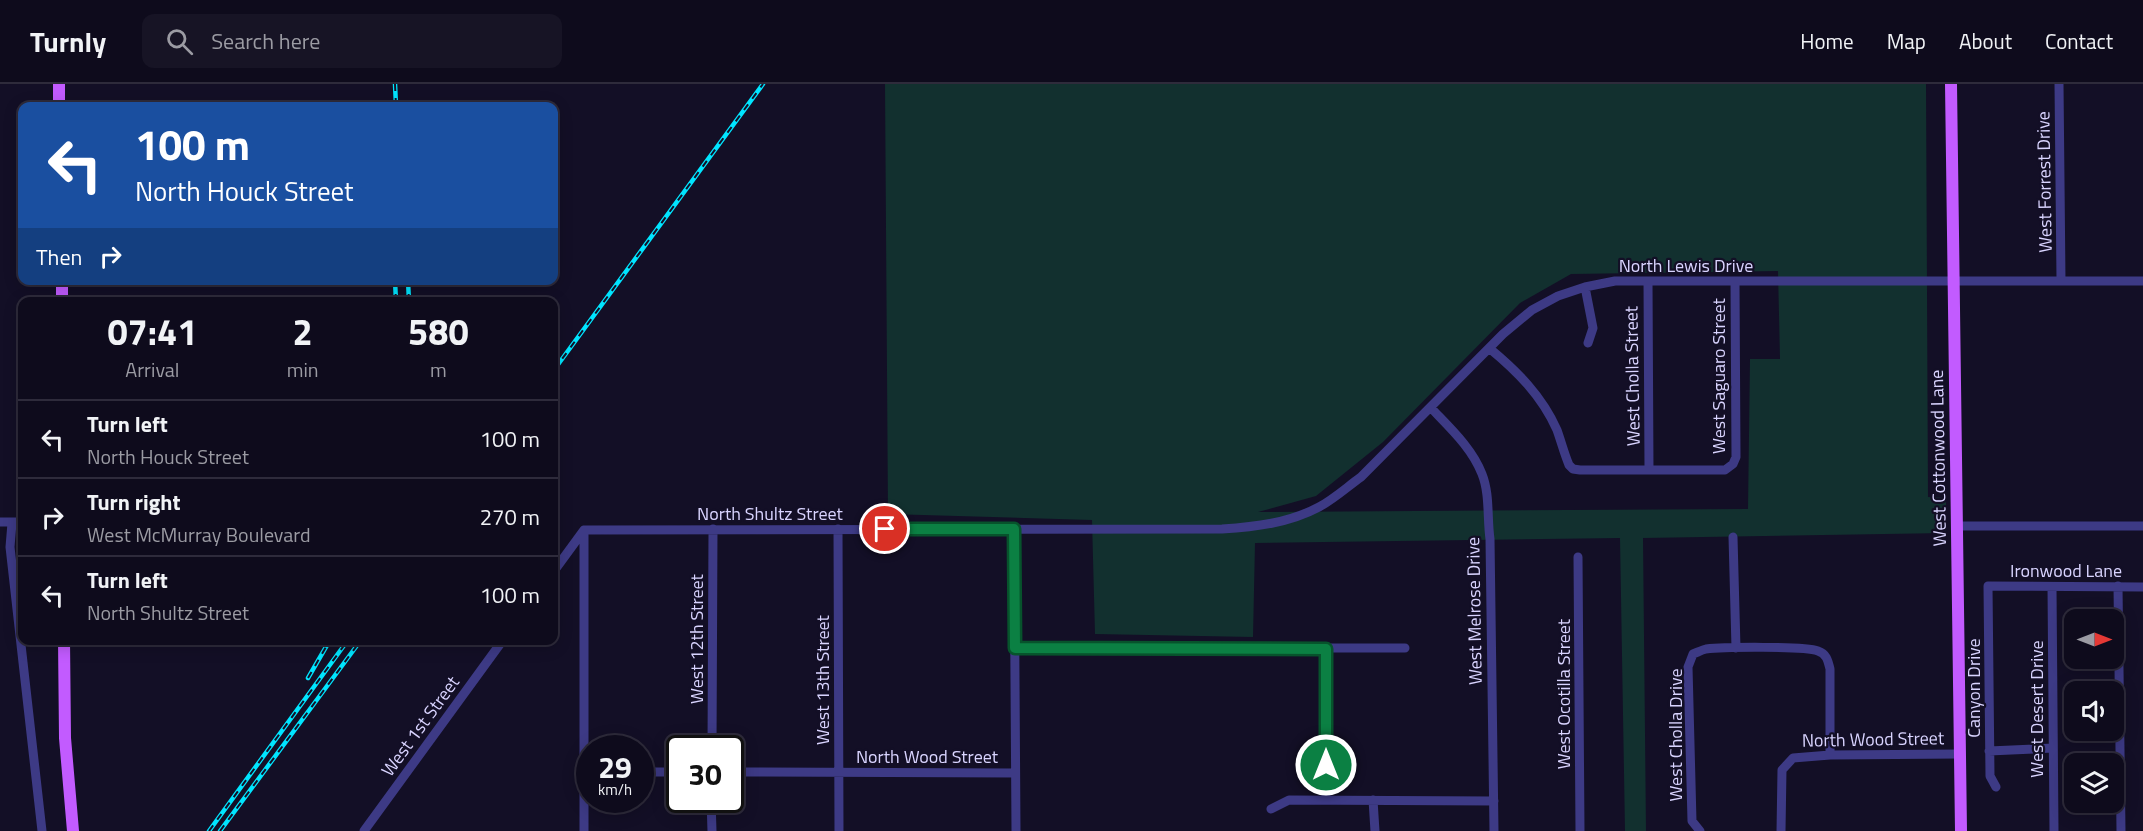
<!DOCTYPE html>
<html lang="en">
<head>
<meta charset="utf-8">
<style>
  body { margin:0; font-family:"Titillium Web",sans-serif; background:#171425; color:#f1f3f6; height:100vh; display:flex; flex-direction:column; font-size:22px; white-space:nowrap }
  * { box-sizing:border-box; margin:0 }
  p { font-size:20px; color:#9b9ba3 }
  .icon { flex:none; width:33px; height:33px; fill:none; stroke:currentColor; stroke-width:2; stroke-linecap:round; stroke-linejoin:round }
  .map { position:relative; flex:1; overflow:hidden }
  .panel { position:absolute; left:18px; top:213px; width:540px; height:348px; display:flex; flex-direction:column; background:#0e0b1c; border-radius:12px; box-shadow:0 3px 15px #0003,0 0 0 2px #2e2b3b }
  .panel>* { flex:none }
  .hud { position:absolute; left:18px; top:18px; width:540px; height:183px; border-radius:12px; box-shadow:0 3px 15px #0003,0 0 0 2px #2e2b3b; background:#1a4fa0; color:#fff; overflow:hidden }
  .needle { width:39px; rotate:90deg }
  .buttons { position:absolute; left:2064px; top:525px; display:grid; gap:12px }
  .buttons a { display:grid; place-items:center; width:60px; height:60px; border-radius:12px; background:#0e0b1c; box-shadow:0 3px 15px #0003,0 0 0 2px #2e2b3b; font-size:30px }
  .speed { position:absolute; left:576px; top:651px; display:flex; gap:12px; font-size:30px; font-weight:700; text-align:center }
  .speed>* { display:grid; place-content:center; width:78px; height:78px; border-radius:50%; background:#0e0b1c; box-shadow:0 3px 15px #0003,0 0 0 2px #2e2b3b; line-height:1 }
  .speed small { font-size:15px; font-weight:400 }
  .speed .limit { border:3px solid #111; border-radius:9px; background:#fff; color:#111 }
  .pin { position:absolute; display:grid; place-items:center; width:51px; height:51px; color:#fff; margin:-26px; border:3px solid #fff; border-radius:50%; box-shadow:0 2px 6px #0007 }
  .me { position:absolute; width:66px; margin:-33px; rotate:0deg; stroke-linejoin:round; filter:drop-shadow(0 0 4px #0008) }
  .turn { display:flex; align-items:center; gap:21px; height:126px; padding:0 18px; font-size:27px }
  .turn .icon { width:78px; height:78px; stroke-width:2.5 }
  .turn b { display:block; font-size:42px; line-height:51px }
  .then { display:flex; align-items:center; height:57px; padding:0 18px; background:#0003; gap:12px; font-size:22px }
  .eta { display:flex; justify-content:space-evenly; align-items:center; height:102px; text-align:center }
  .eta b { font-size:36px; font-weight:700; line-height:42px }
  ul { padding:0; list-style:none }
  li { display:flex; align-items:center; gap:18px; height:78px; padding:0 18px; border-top:2px solid #2e2b3b }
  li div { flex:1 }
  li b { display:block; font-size:22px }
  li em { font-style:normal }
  header { display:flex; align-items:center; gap:36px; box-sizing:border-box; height:84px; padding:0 30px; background:#0e0b1c; border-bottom:2px solid #2e2b3b }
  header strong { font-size:28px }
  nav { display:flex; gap:33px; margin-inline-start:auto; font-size:21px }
  .search { width:420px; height:54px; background:#171425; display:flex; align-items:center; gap:15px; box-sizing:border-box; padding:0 21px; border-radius:12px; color:#9b9ba3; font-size:22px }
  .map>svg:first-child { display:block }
  .green { fill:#12302f; fill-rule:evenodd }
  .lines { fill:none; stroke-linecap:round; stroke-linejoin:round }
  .minor { stroke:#3d3a85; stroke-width:9 }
  .major { stroke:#c25bff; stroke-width:12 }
  .rail-casing { stroke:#00e5ff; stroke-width:4.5 }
  .rail { stroke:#130f26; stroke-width:2; stroke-dasharray:7; stroke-linecap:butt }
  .route-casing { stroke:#07532c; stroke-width:15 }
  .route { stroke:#0b8043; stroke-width:10 }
  .labels { text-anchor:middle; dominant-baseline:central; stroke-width:4.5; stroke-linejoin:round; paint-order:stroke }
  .street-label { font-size:18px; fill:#d9d4ff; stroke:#130f26 }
</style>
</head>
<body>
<header>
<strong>Turnly</strong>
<div class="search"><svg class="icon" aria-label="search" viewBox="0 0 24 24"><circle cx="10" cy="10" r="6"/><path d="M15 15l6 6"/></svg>Search here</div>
<nav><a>Home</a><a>Map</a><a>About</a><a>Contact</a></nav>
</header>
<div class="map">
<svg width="2143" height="747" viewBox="0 0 2143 747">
  <rect width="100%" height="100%" fill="#130f26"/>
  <path class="green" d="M885,0H1926L1928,413L1946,414V449L1643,454L1646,747H1625L1620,454L1255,459L1253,553L1095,550L1092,436L888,430ZM1778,187L1780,275H1750L1748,425L1258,428L1316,412L1383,358L1520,219L1571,190Z"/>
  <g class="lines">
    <path class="minor" d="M2059,0L2061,196
      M1648,197L1649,386
      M1585,203L1593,244L1588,259
      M1489,264C1517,287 1542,312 1557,346C1561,357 1564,369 1569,381L1573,385L1580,386H1725L1733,380L1736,373L1735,198
      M1431,324C1450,344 1472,364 1482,390C1490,410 1487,434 1490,455L1494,747
      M0,438H22
      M12,439L10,463L42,747
      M1957,442H2143
      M838,445L839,747
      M1014,445L1016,747
      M584,446L1222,445C1255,443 1289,439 1319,423C1334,415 1347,403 1361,393L1503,250L1532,226L1558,212L1585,203L1615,197H2143
      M1733,453L1736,564
      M1578,473L1580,747
      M554,487L584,446
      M2118,502L2121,747
      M2052,503L2054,747
      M1015,564H1405
      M1325,565L1326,716
      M712,664L713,445
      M1989,667L2053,664
      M640,688H680
      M730,688L1015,689
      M1996,703L1990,692L1988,502L2143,503
      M711,716L712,747
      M1373,716L1375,747
      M1271,725L1289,716L1494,717
      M364,747L503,556
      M584,747V446
      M1700,747L1692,737L1688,583L1693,570C1698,568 1702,566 1706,565C1723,563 1804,562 1818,567C1827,570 1828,577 1830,585V671
      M1781,747L1782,686L1793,674L1830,671L1960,670"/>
    <path class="major" d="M59,0V22
      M1951,0L1961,747
      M62,196V218
      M64,556L65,654L73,747"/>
    <defs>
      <path id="rail" d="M395,0L396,22
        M395,196L396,218
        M408,196L409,218
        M554,286L763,0
        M308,594L330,556
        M209,747L348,556
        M220,747L361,556"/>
    </defs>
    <use href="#rail" class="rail-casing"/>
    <use href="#rail" class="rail"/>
  </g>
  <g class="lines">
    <defs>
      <path id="route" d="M885,445H1014L1015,564L1326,565V681"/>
    </defs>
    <use href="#route" class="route-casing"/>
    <use href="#route" class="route"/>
  </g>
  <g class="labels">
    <g class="street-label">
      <text transform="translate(2044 98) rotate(-91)">West Forrest Drive</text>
      <text x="1686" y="181">North Lewis Drive</text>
      <text transform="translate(1632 292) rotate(-91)">West Cholla Street</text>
      <text transform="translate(1718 292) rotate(-90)">West Saguaro Street</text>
      <text transform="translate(1938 374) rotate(-91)">West Cottonwood Lane</text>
      <text x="770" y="429">North Shultz Street</text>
      <text x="2066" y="486">Ironwood Lane</text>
      <text transform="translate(1474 527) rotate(-91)">West Melrose Drive</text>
      <text transform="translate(696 555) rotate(-90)">West 12th Street</text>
      <text transform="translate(822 596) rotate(-90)">West 13th Street</text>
      <text transform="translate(1973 604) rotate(-90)">Canyon Drive</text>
      <text transform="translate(1563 610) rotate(-90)">West Ocotilla Street</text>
      <text transform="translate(2036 625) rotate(-90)">West Desert Drive</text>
      <text transform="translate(420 642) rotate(-54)">West 1st Street</text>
      <text transform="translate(1675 651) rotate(-90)">West Cholla Drive</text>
      <text transform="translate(1873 655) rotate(-1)">North Wood Street</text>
      <text x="927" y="672">North Wood Street</text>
    </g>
  </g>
</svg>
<div class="buttons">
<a><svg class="needle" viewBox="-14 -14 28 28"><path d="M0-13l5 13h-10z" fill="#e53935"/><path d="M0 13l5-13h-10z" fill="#9b9ba3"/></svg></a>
<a><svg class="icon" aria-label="sound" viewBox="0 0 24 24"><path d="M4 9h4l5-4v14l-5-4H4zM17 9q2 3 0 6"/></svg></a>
<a><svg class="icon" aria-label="layers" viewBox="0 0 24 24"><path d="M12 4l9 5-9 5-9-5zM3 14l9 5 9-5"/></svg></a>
</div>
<div class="speed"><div>29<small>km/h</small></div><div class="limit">30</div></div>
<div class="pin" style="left:885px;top:445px;background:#d93025"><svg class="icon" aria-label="arrive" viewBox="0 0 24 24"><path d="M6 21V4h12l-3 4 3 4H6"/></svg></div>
<svg class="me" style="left:1326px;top:681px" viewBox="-20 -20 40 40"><circle r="17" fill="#0b8043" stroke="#fff" stroke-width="3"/><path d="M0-11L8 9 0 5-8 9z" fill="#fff"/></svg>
<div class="hud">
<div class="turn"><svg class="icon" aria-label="left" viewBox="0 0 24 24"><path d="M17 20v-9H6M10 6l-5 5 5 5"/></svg><div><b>100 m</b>North Houck Street</div></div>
<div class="then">Then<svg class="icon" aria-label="right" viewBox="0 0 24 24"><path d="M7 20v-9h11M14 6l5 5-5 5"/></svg></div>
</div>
<section class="panel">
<div class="eta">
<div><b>07:41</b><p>Arrival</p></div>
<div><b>2</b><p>min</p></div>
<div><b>580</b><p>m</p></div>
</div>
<ul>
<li><svg class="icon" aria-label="left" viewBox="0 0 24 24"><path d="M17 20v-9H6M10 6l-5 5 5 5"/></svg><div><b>Turn left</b><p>North Houck Street</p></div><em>100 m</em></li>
<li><svg class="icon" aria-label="right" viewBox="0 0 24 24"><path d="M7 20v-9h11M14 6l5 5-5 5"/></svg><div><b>Turn right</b><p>West McMurray Boulevard</p></div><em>270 m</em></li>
<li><svg class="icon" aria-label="left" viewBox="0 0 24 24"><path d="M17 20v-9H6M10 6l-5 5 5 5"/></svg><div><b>Turn left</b><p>North Shultz Street</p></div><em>100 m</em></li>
</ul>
</section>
</div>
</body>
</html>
